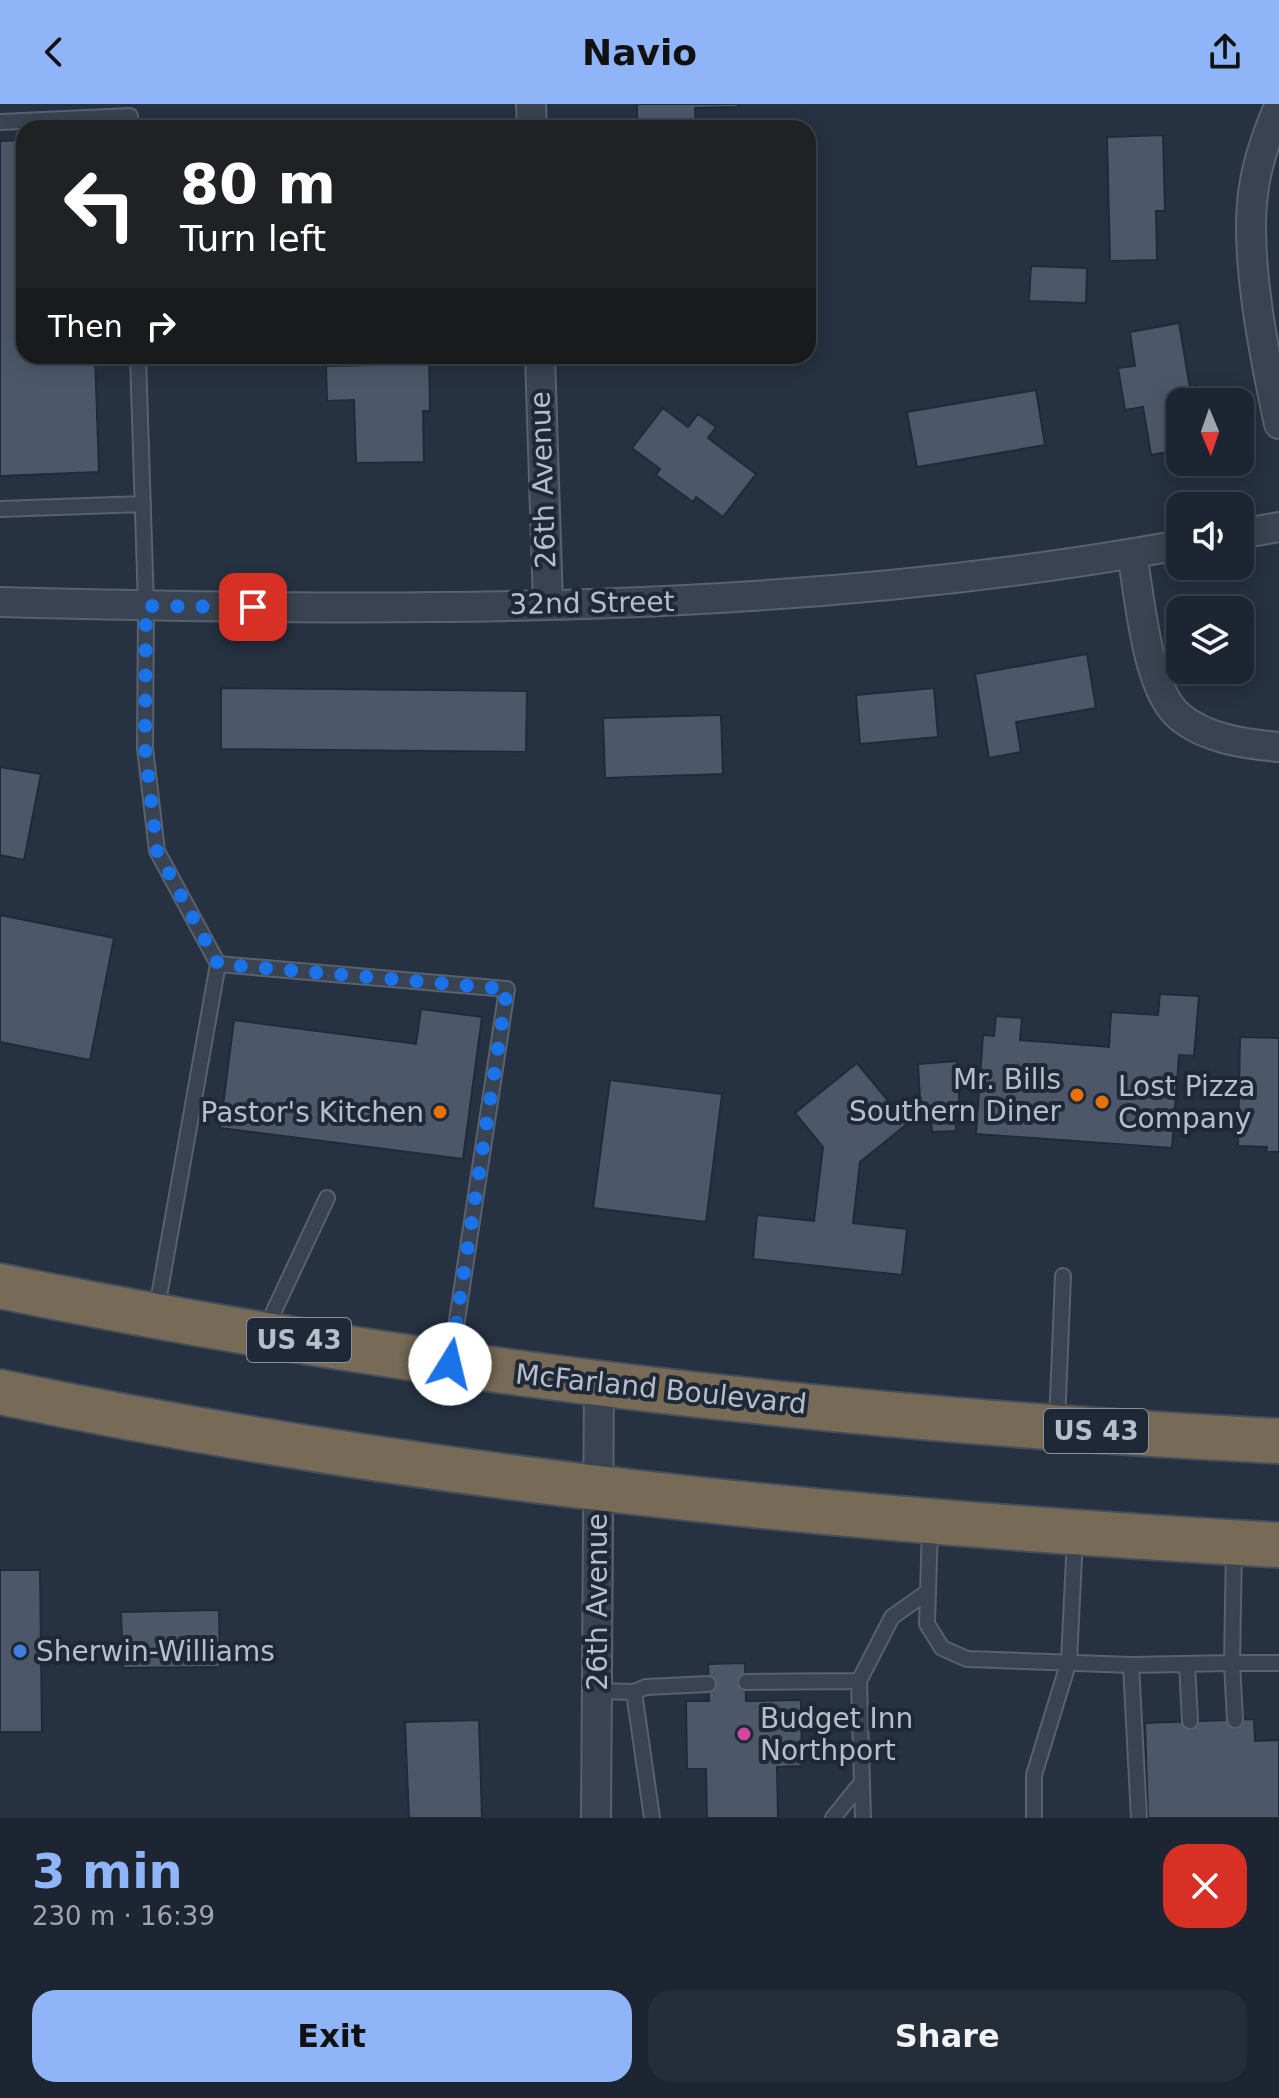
<!DOCTYPE html>
<html lang="en">
<head>
<meta charset="utf-8">
<style>
  body { margin:0; font-family:"DejaVu Sans",sans-serif; background:#252d39; color:#f1f3f6; height:100vh; display:flex; flex-direction:column; font-size:30px; white-space:nowrap }
  * { box-sizing:border-box; margin:0 }
  p { font-size:26px; color:#a0a5ab }
  .icon { flex:none; width:44px; height:44px; fill:none; stroke:currentColor; stroke-width:2; stroke-linecap:round; stroke-linejoin:round }
  .map { position:relative; height:1714px; overflow:hidden }
  .sheet { display:flex; flex-direction:column; background:#1c2531; flex:1 }
  .sheet>* { flex:none }
  .hud { position:absolute; left:16px; top:16px; width:800px; height:244px; border-radius:24px; box-shadow:0 4px 20px #0003,0 0 0 2px #3a424d; background:#202124; color:#fff; overflow:hidden }
  .needle { width:52px; rotate:178deg }
  .tools { position:absolute; left:1166px; top:284px; display:grid; gap:16px }
  .tools a { display:grid; place-items:center; width:88px; height:88px; border-radius:16px; background:#1c2531; box-shadow:0 4px 20px #0003,0 0 0 2px #3a424d; font-size:40px }
  .pin { position:absolute; display:grid; place-items:center; width:68px; height:68px; color:#fff; margin:-34px; border-radius:16px; box-shadow:0 4px 12px #0006 }
  .me { position:absolute; width:88px; margin:-44px; rotate:9deg; stroke-linejoin:round; filter:drop-shadow(0 0 6px #0008) }
  .turn { display:flex; align-items:center; gap:28px; height:168px; padding:0 32px; font-size:36px }
  .turn .icon { width:104px; height:104px; stroke-width:2.5 }
  .turn b { display:block; font-size:56px; line-height:68px }
  .then { display:flex; align-items:center; height:76px; padding:0 32px; background:#0003; gap:16px; font-size:30px }
  .round { display:grid; place-items:center; flex:none; width:84px; height:84px; border-radius:24px; background:#252d39 }
  .headline { display:flex; align-items:center; justify-content:space-between; height:136px; padding:0 32px }
  h1 { font-size:48px; font-weight:700; line-height:60px; color:#8fb5f8 }
  .button { display:flex; gap:16px; margin-top:auto; padding:16px 32px }
  .button a { flex:1; height:92px; border-radius:24px; background:#8fb5f8; color:#111; font-size:32px; font-weight:700; line-height:92px; text-align:center }
  .button a+a { background:#252d39; color:#f1f3f6 }
  header { display:flex; justify-content:space-between; align-items:center; height:104px; padding:0 32px; background:#8fb5f8; color:#111; font-size:36px; font-weight:700 }
  .map>svg:first-child { display:block }
  .building { fill:#4c586a; stroke:#212a38; stroke-width:2 }
  .lines { fill:none; stroke-linecap:round; stroke-linejoin:round }
  .lane-casing { stroke:#58616e; stroke-width:18 }
  .street-casing { stroke:#58616e; stroke-width:32 }
  .highway-casing { stroke:#454e5b; stroke-width:48 }
  .lane { stroke:#3a4351; stroke-width:14 }
  .street { stroke:#3a4351; stroke-width:28 }
  .highway { stroke:#776b57; stroke-width:44 }
  .route { stroke:#1a73e8; stroke-width:14; stroke-dasharray:0 25.2 }
  .food-dot { fill:#e8710a; stroke:#1f2836; stroke-width:3 }
  .shop-dot { fill:#3f7fe0; stroke:#1f2836; stroke-width:3 }
  .hotel-dot { fill:#d1479c; stroke:#1f2836; stroke-width:3 }
  .labels { text-anchor:middle; dominant-baseline:central; stroke-width:8; stroke-linejoin:round; paint-order:stroke }
  .shield { fill:#1f2836; stroke:#89919e; stroke-width:2 }
  .shield-label { font-size:26px; font-weight:bold; fill:#b7becb }
  .street-label { font-size:28px; fill:#b7becb; stroke:#1f2836 }
  .poi-label { font-size:28px; fill:#b7becb; stroke:#1f2836; text-anchor:start }
</style>
</head>
<body>
<header><svg class="icon" aria-label="back" viewBox="0 0 24 24"><path d="M15 5l-7 7 7 7"/></svg>Navio<svg class="icon" aria-label="share" viewBox="0 0 24 24"><path d="M12 15V3M7 8l5-5 5 5M5 13v7h14v-7"/></svg></header>
<div class="map">
<svg width="1279" height="1714" viewBox="0 0 1279 1714">
  <rect width="100%" height="100%" fill="#263141"/>
  <path class="building" d="M637,0H738V3L695,4L696,24H645L644,15H637Z
    M1163,31L1165,107H1156L1157,156L1110,157L1107,33Z
    M24,36V252H95L99,368L0,372V37Z
    M1031,162L1087,164L1086,199L1029,197Z
    M1179,219L1190,284L1197,282L1200,298H1180V346L1151,351L1143,303L1125,306L1118,264L1135,262L1130,228Z
    M371,252H429L430,307H423L424,358L356,359L354,296L327,297L326,262L371,261Z
    M1036,286L1045,341L917,363L907,308Z
    M663,304L688,323L698,310L716,323L708,334L756,370L723,413L696,393L693,398L656,371L660,365L632,344Z
    M1087,550L1096,604L1016,618L1021,648L989,654L975,570Z
    M221,584L527,587L526,648L221,645Z
    M934,584L938,633L860,640L856,591Z
    M721,611L723,670L605,674L603,614Z
    M0,663L41,670L24,756L0,751Z
    M0,811L114,834L90,956L0,938Z
    M1160,890L1199,892L1194,952L1179,951L1172,1044L976,1030L983,931L994,932L996,912L1022,914L1020,936L1109,943L1111,908L1158,911Z
    M421,905L482,913L463,1055L220,1024L234,916L416,940Z
    M1240,933L1279,934V1048H1266L1267,1043L1238,1042Z
    M957,957L960,1009L955,1011L956,1027L932,1028L931,1012L921,1013L918,960Z
    M857,959L907,1020L860,1058L853,1119L907,1125L902,1171L753,1155L757,1111L814,1117L823,1043L795,1009Z
    M610,976L722,990L706,1118L593,1104Z
    M0,1466H40L42,1628H0Z
    M219,1506L220,1563L123,1564L121,1508Z
    M745,1559L746,1597L801,1596L802,1662L777,1663L778,1714H707L706,1665H687L686,1597H709L708,1560Z
    M1254,1615L1255,1637L1279,1636V1714H1148L1145,1619Z
    M479,1616L482,1714H409L405,1618Z"/>
  <g class="lines">
    <defs>
      <path id="lane" d="M0,18L130,12L131,24
        M138,252L146,502L145,644L157,747L218,860
        M0,405L143,400
        M156,1209L218,860L507,885L451,1256
        M266,1224L327,1094
        M1057,1319L1063,1172
        M930,1422L927,1520L942,1544L967,1555L1131,1561L1232,1559L1234,1443
        M1187,1560L1190,1617
        M1131,1561L1139,1714
        M746,1578L859,1577
        M597,1587L634,1588L652,1714
        M634,1588L646,1583L708,1580
        M1235,1616L1232,1559H1279
        M833,1714L862,1678
        M863,1714L859,1577L892,1513L926,1489
        M1034,1714V1671L1069,1557L1075,1433"/>
      <path id="street" d="M531,0L532,24
        M1279,2C1268,28 1258,55 1254,83C1243,148 1265,255 1279,320
        M540,252L548,500
        M1240,430L1279,423
        M1132,450C1140,492 1146,586 1180,613C1207,635 1246,640 1279,643
        M0,498C393,508 791,512 1180,441
        M596,1714L599,1282"/>
      <path id="highway" d="M0,1182C422,1268 849,1316 1279,1337
        M0,1288C424,1376 847,1417 1279,1441"/>
    </defs>
    <use href="#lane" class="lane-casing"/>
    <use href="#street" class="street-casing"/>
    <use href="#highway" class="highway-casing"/>
    <use href="#lane" class="lane"/>
    <use href="#street" class="street"/>
    <use href="#highway" class="highway"/>
  </g>
  <g class="lines">
    <path class="route" d="M253,503L146,502L145,644L157,747L218,860L507,885L450,1260"/>
  </g>
  <g class="food-dot">
    <circle cx="1077" cy="991" r="8"/>
    <circle cx="1102" cy="998" r="8"/>
    <circle cx="440" cy="1008" r="8"/>
  </g>
  <circle class="shop-dot" cx="20" cy="1547" r="8"/>
  <circle class="hotel-dot" cx="744" cy="1630" r="8"/>
  <g class="labels">
    <g class="shield">
      <rect x="247" y="1214" width="104" height="44" rx="6"/>
      <rect x="1044" y="1305" width="104" height="44" rx="6"/>
    </g>
    <g class="shield-label">
      <text x="299" y="1236">US 43</text>
      <text x="1096" y="1327">US 43</text>
    </g>
    <g class="street-label">
      <text transform="translate(543 376) rotate(-92)">26th Avenue</text>
      <text transform="translate(592 499) rotate(-1)">32nd Street</text>
      <text transform="translate(661 1285) rotate(6)">McFarland Boulevard</text>
      <text transform="translate(597 1498) rotate(-90)">26th Avenue</text>
    </g>
    <g class="poi-label">
      <text x="1061" y="975" text-anchor="end">Mr. Bills<tspan x="1061" dy="32">Southern Diner</tspan></text>
      <text x="1118" y="982">Lost Pizza<tspan x="1118" dy="32">Company</tspan></text>
      <text x="424" y="1008" text-anchor="end">Pastor's Kitchen</text>
      <text x="36" y="1547">Sherwin-Williams</text>
      <text x="760" y="1614">Budget Inn<tspan x="760" dy="32">Northport</tspan></text>
    </g>
  </g>
</svg>
<div class="tools">
<a><svg class="needle" viewBox="-14 -14 28 28"><path d="M0-13l5 13h-10z" fill="#e53935"/><path d="M0 13l5-13h-10z" fill="#a0a5ab"/></svg></a>
<a><svg class="icon" aria-label="sound" viewBox="0 0 24 24"><path d="M4 9h4l5-4v14l-5-4H4zM17 9q2 3 0 6"/></svg></a>
<a><svg class="icon" aria-label="layers" viewBox="0 0 24 24"><path d="M12 4l9 5-9 5-9-5zM3 14l9 5 9-5"/></svg></a>
</div>
<div class="pin" style="left:253px;top:503px;background:#d93025"><svg class="icon" aria-label="arrive" viewBox="0 0 24 24"><path d="M6 21V4h12l-3 4 3 4H6"/></svg></div>
<svg class="me" style="left:450px;top:1260px" viewBox="-20 -20 40 40"><circle r="19" fill="#fff"/><path d="M0-13L10 11 0 6-10 11z" fill="#1a73e8"/></svg>
<div class="hud">
<div class="turn"><svg class="icon" aria-label="left" viewBox="0 0 24 24"><path d="M17 20v-9H6M10 6l-5 5 5 5"/></svg><div><b>80 m</b>Turn left</div></div>
<div class="then">Then<svg class="icon" aria-label="right" viewBox="0 0 24 24"><path d="M7 20v-9h11M14 6l5 5-5 5"/></svg></div>
</div>
</div>
<section class="sheet">
<div class="headline"><div><h1>3 min</h1><p>230 m · 16:39</p></div><a class="round" style="background:#d93025;color:#fff"><svg class="icon" aria-label="close" viewBox="0 0 24 24"><path d="M6 6l12 12M18 6L6 18"/></svg></a></div>
<div class="button"><a>Exit</a><a>Share</a></div>
</section>
</body>
</html>
